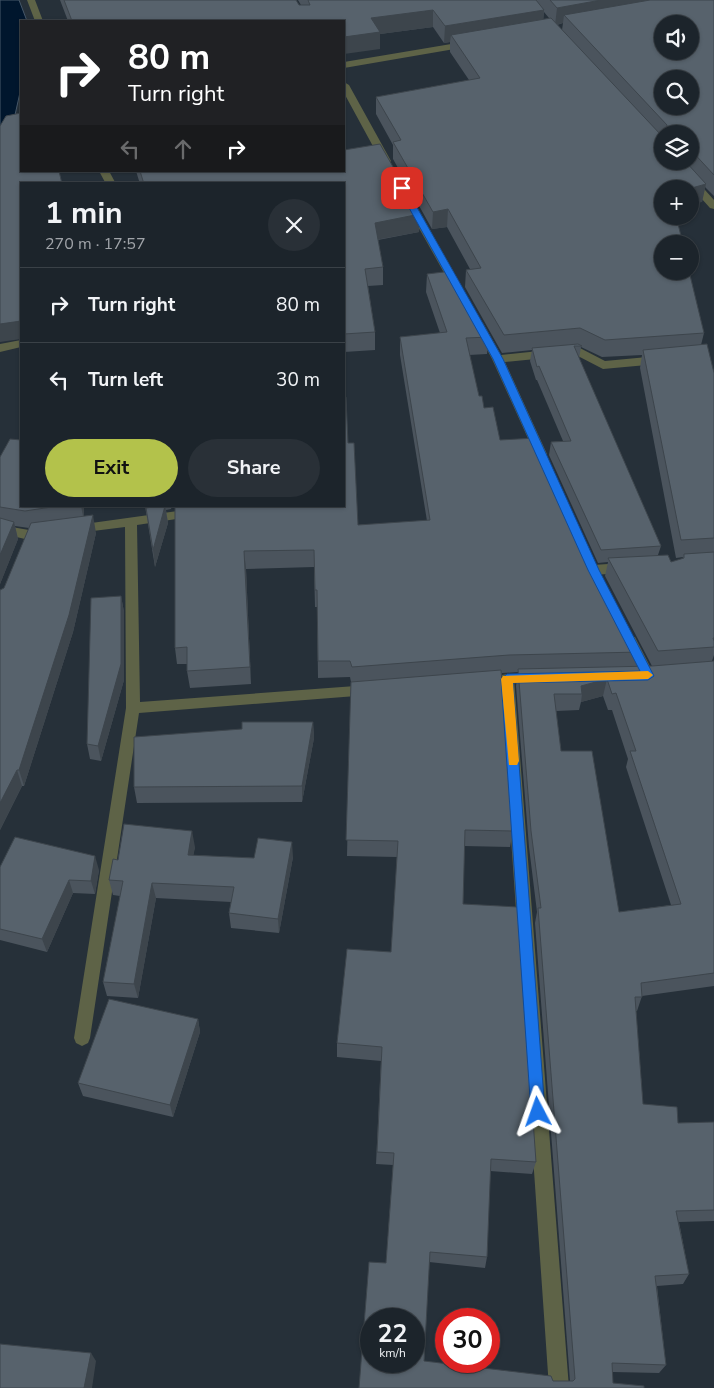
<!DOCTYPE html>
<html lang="en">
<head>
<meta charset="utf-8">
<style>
  body { margin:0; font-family:"Nunito Sans",sans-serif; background:#293037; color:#f1f3f6; height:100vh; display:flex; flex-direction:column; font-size:19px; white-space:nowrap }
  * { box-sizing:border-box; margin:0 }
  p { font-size:16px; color:#a0a4a9 }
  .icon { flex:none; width:28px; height:28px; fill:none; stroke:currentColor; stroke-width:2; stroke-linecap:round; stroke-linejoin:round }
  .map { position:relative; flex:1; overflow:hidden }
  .side { position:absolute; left:20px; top:182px; width:325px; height:325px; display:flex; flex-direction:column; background:#1c242b; border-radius:0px; box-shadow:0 1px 4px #0004,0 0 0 1px #3a4147 }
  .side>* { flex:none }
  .top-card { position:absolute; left:20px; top:20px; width:325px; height:152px; border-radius:0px; box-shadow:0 1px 4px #0004,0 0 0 1px #3a4147; background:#202124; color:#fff; overflow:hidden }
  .controls { position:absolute; left:654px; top:15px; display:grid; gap:10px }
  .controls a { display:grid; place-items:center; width:45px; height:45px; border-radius:50%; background:#1c242b; box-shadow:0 1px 4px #0004,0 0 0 1px #3a4147; font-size:25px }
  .speed { position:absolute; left:360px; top:1308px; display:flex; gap:10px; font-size:25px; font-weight:700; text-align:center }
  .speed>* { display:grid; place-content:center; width:65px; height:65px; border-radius:50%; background:#1c242b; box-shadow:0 1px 4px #0004,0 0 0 1px #3a4147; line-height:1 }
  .speed small { font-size:12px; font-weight:400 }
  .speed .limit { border:8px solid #d22; background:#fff; color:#111 }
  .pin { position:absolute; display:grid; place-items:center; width:42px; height:42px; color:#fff; margin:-21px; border-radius:10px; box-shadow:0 2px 8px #0006 }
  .me { position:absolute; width:55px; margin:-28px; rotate:356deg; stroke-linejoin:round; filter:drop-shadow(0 0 4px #0008) }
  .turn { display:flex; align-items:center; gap:18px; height:105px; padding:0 25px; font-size:22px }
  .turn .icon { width:65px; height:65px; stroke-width:2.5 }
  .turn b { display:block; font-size:35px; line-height:42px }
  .lanes { display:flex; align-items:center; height:48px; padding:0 25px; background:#0003; justify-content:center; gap:25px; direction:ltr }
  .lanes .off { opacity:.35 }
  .round { display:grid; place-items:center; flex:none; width:52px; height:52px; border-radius:26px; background:#293037 }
  .headline { display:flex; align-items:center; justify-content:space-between; height:85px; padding:0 25px }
  h1 { font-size:30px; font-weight:700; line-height:38px }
  .primary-button { display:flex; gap:10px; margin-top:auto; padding:10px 25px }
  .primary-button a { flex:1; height:58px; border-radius:30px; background:#b3c24b; color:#111; font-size:20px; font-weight:700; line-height:58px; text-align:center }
  .primary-button a+a { background:#293037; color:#f1f3f6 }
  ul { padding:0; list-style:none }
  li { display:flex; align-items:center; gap:15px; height:75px; padding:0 25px; border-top:1px solid #3a4147 }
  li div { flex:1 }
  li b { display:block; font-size:19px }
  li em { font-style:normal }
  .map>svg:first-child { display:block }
  .water { fill:#00162d; stroke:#46586a }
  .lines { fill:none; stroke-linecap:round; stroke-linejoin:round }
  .minor { fill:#5e6347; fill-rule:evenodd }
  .wall { fill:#4b545d; fill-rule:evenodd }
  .shaded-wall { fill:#3d454c }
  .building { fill:#57626c; stroke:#3d454c; fill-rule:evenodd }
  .route { fill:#1a73e8; stroke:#114b97 }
  .slow { fill:#f59e0b }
</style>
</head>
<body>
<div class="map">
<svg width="714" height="1388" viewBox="0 0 714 1388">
  <rect width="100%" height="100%" fill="#263039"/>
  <path class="water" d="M0,0H19L27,21H21V88L15,115L0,138Z"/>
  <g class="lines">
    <path class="minor" d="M27,0H35L43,21H35Z
      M469,41L472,42V46L344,68V62Z
      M344,82L349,85L391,161L389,163H383L381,161L344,93Z
      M668,161H679L714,200V209L710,208Z
      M99,171H109L116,184H106Z
      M411,202L416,205L462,287L461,289H453L452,287L406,205Z
      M479,322L483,323L501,355L578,347L605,361L658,356L664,360L658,364L603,369L576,355L505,362L547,454L541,458L535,454L492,359L474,325Z
      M21,340V347L0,352V344Z
      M192,509L196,510L198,513L196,516L137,525L140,702L369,685L374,686L376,690L374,694L369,695L139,713L90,1038L88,1043L82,1046L76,1043L74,1038L126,708L125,527L77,533L73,532L71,529L73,526L77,525Z
      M0,525L29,530H48L50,533L48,536L29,540L0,533Z
      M623,563L628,565L629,568L628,571L623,573L593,575L588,573L587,570L588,567L593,565Z
      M630,636L635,637L637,641L655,676L653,680L648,681L643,680L641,676L623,641L625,637Z
      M507,674L512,675L514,679L569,1388H549L500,679L502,675Z"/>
  </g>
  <path class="wall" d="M60,0H296L299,5H301L298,0H714V196L705,187L702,202L662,189L704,333L701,345L714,373V655L712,661H714V986L642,996L637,1011H636L643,1104L678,1123L714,1122V1221L679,1222L689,1274L683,1284L657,1286L666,1365L659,1373L613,1372V1383L359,1388L386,1263L393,1165L376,1164L381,1061L337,1057V1043L391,952L397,857L347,856L351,682L350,677L318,678L317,607H315L314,567L246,569L251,684L190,688L187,671V664H177L175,648V506H344L348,443L358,525L427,521L400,355V337L440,333L426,292L427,274L489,337L487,354L469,355L479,396L484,408L500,440L588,554L640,652L637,666H652L605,576L608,562L598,563L549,455L551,442L563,441L537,380H536L530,361L532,350L502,353L465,287L466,270L470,269L447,227L432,229L393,159V145L376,114V97L469,80L450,52V42L444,43L433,27L380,34V49L344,21H68ZM544,12L549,18L543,20ZM563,23L562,30L557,25ZM662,134H690V161H662ZM581,347L602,357L642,355L640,368L676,558L683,557L682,559L671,562L658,555L661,546L579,359ZM518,672L516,686L529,847L537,912L535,923L570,1381H553L424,1361L429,1262L485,1268L487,1257L490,1171L532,1174L536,1162L463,904L464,846L510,847L513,831L502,673ZM603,696L608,710H612L628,759L626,767L671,905L619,912L561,751L556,711L579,710L581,702Z
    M136,171H344L420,214L419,232L378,240L383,267V285L368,286L375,332V350L344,352V184H140Z
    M0,457L21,506H84V516L96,533L73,632L24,786H22L0,830L4,588L29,528L15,526L18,539L0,584Z
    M145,506H172L171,509L166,510L168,523L155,567Z
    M121,596L124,612V680L101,761L90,759L87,744Z
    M313,722L314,738L302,802L137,803L134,787L242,729Z
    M195,847L193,855L254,858L293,857L279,933L231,928L229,913L231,902L156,898L138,998L107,996L103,982L120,896L113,895L109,880L118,860Z
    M0,867L99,870L95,894L73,893L47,952L0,940Z
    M198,1019L200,1032L173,1117L83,1096L78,1083Z"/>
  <path class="shaded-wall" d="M601,0H688L564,15L563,23L555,25L557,8Z
    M433,10V27L380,34V49L344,54V37L371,18Z
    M544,10L543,27L451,35L450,42L444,43L445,26Z
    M706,184L702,202L690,205V189H688Z
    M448,209L447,227L432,229L433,212Z
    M420,214L419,232L375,240V223Z
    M21,321V339L0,342V324Z
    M81,506H84V521Z
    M165,506L168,523L155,567L153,550Z
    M93,515L96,533L73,632L24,786L19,770Z
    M14,522L18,539L0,584V555Z
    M244,551L246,569L251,684L250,667Z
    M121,596L124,612V680L101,761L98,746Z
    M607,679L603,696L581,702L582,694L581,686Z
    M313,722L314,738L302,802V786Z
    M17,770L22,786L0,830V803Z
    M192,831L195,847L191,870L188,855Z
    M292,842L293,857L279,933L278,919Z
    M95,856L99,870L95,894L91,881Z
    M69,880L73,893L47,952L42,939Z
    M152,883L156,898L138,998L134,984Z
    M198,1019L200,1032L173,1117L170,1105Z
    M91,1353L96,1361L92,1388H84Z"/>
  <path class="building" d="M64,0H296L299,5H310L308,0H536L544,10L445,26L433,10L371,18L380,32L344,37V21H72Z
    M550,0H601L557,8Z
    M650,0H714V175L690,149V134H666L667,125L564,15ZM662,24H690V51H662ZM662,79H690V106H662Z
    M551,18L661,135H662V161H685L706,184L688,189H662V216H676L683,244H662V271H689L704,333L605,340L580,328L504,335L466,270L481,268L448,209L433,212L393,142L401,140L376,97L480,78L451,35Z
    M21,113V171H59L62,184H21V321L0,324V126L6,116Z
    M380,144L420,214L375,223L383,267L365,269L375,332L344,334V184H144L140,171H344V150Z
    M452,271L489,337L466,338L479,396H482L484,408L493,407L500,440L536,438L588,554L640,652L509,655L352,667L350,661H318L317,590H315L314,550L244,551L250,667L187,671V647L175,648V506H344V397H346L348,443H354L358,525L430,520L400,337L447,332L427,274Z
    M578,344L582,346H574L661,546L601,550L551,442L571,441L539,366L537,367L532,348Z
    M707,344L714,373V538L681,540L643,350Z
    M10,439L21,440V506H58L25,511L0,507V457Z
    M159,506H165L153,550L146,508Z
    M93,515L69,615L19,770H17L0,803V590L4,588L31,523Z
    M0,518L14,522L0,555Z
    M714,552V638H713L714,641V647L658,651L608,558L668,555L671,562L684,558V554Z
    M121,596V664L98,746L87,744L91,598Z
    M714,661V973L641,983L642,997H635L643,1104L677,1107L678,1123L714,1122V1210L676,1211L689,1274L655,1276L666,1365L612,1363L613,1383L644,1386V1388H359L369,1262L386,1263L394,1153L377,1152L382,1047L337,1043L347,949L391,952L398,841L346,840L351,682L501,670L513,831L465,830L463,904L518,907L536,1162L491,1159L487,1257L430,1252L424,1361L551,1376L553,1381H573L575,1379L538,908H541L531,831L518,669L652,666ZM607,679L612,694L616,693L636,751H630L681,904L619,912L592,751H561L554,694H582L581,686ZM371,1319H414V1361H371Z
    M242,722H313L302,786L134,787V737L242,729Z
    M124,824L192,831L188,855L254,858L258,838L292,842L278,919L229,913L234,887L152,883L134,984L103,982L123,881L109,880L113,859L118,860Z
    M15,837L95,856L91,881L69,880L42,939L0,929V867Z
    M109,999L198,1019L170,1105L78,1083Z
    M0,1344L91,1353L84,1388H0Z"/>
  <path class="route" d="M399,186L406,188L503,359L599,570L654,676L648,680L513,683L545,1112L543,1117L538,1119L533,1117L531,1112L501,679L507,674L640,671L588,570L493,359L398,188Z"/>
  <path class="slow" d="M648,671L653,675L648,679L513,683L519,761L517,765H509L501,679L503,676Z"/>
</svg>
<div class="controls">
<a><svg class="icon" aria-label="sound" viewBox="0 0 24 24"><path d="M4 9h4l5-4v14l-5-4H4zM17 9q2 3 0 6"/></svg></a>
<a><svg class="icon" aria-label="search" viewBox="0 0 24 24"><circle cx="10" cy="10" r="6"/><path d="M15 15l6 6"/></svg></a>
<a><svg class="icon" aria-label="layers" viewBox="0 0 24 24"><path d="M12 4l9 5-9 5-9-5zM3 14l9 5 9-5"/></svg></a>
<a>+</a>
<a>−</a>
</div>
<div class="speed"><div>22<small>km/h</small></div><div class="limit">30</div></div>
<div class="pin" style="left:402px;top:188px;background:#d93025"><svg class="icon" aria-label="arrive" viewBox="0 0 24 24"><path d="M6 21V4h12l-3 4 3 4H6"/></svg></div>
<svg class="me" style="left:538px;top:1112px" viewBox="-20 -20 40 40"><path d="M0-17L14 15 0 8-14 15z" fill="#1a73e8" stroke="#fff" stroke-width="4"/></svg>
<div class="top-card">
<div class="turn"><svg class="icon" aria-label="right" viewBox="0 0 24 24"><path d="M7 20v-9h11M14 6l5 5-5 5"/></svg><div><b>80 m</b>Turn right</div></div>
<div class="lanes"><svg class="icon off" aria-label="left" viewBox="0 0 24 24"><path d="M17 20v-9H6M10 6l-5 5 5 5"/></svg><svg class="icon off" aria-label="ahead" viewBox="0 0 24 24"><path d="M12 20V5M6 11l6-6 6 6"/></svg><svg class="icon" aria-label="right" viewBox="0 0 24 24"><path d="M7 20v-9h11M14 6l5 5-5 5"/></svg></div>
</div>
<section class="side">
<div class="headline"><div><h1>1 min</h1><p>270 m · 17:57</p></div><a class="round"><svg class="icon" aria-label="close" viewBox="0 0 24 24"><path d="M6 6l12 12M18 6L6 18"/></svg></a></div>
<ul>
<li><svg class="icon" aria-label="right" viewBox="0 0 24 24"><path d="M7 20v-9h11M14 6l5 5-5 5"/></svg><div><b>Turn right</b></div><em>80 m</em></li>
<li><svg class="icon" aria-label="left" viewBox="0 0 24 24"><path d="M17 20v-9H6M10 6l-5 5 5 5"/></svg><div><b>Turn left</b></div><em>30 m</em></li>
</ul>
<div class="primary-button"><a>Exit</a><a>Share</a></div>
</section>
</div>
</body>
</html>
